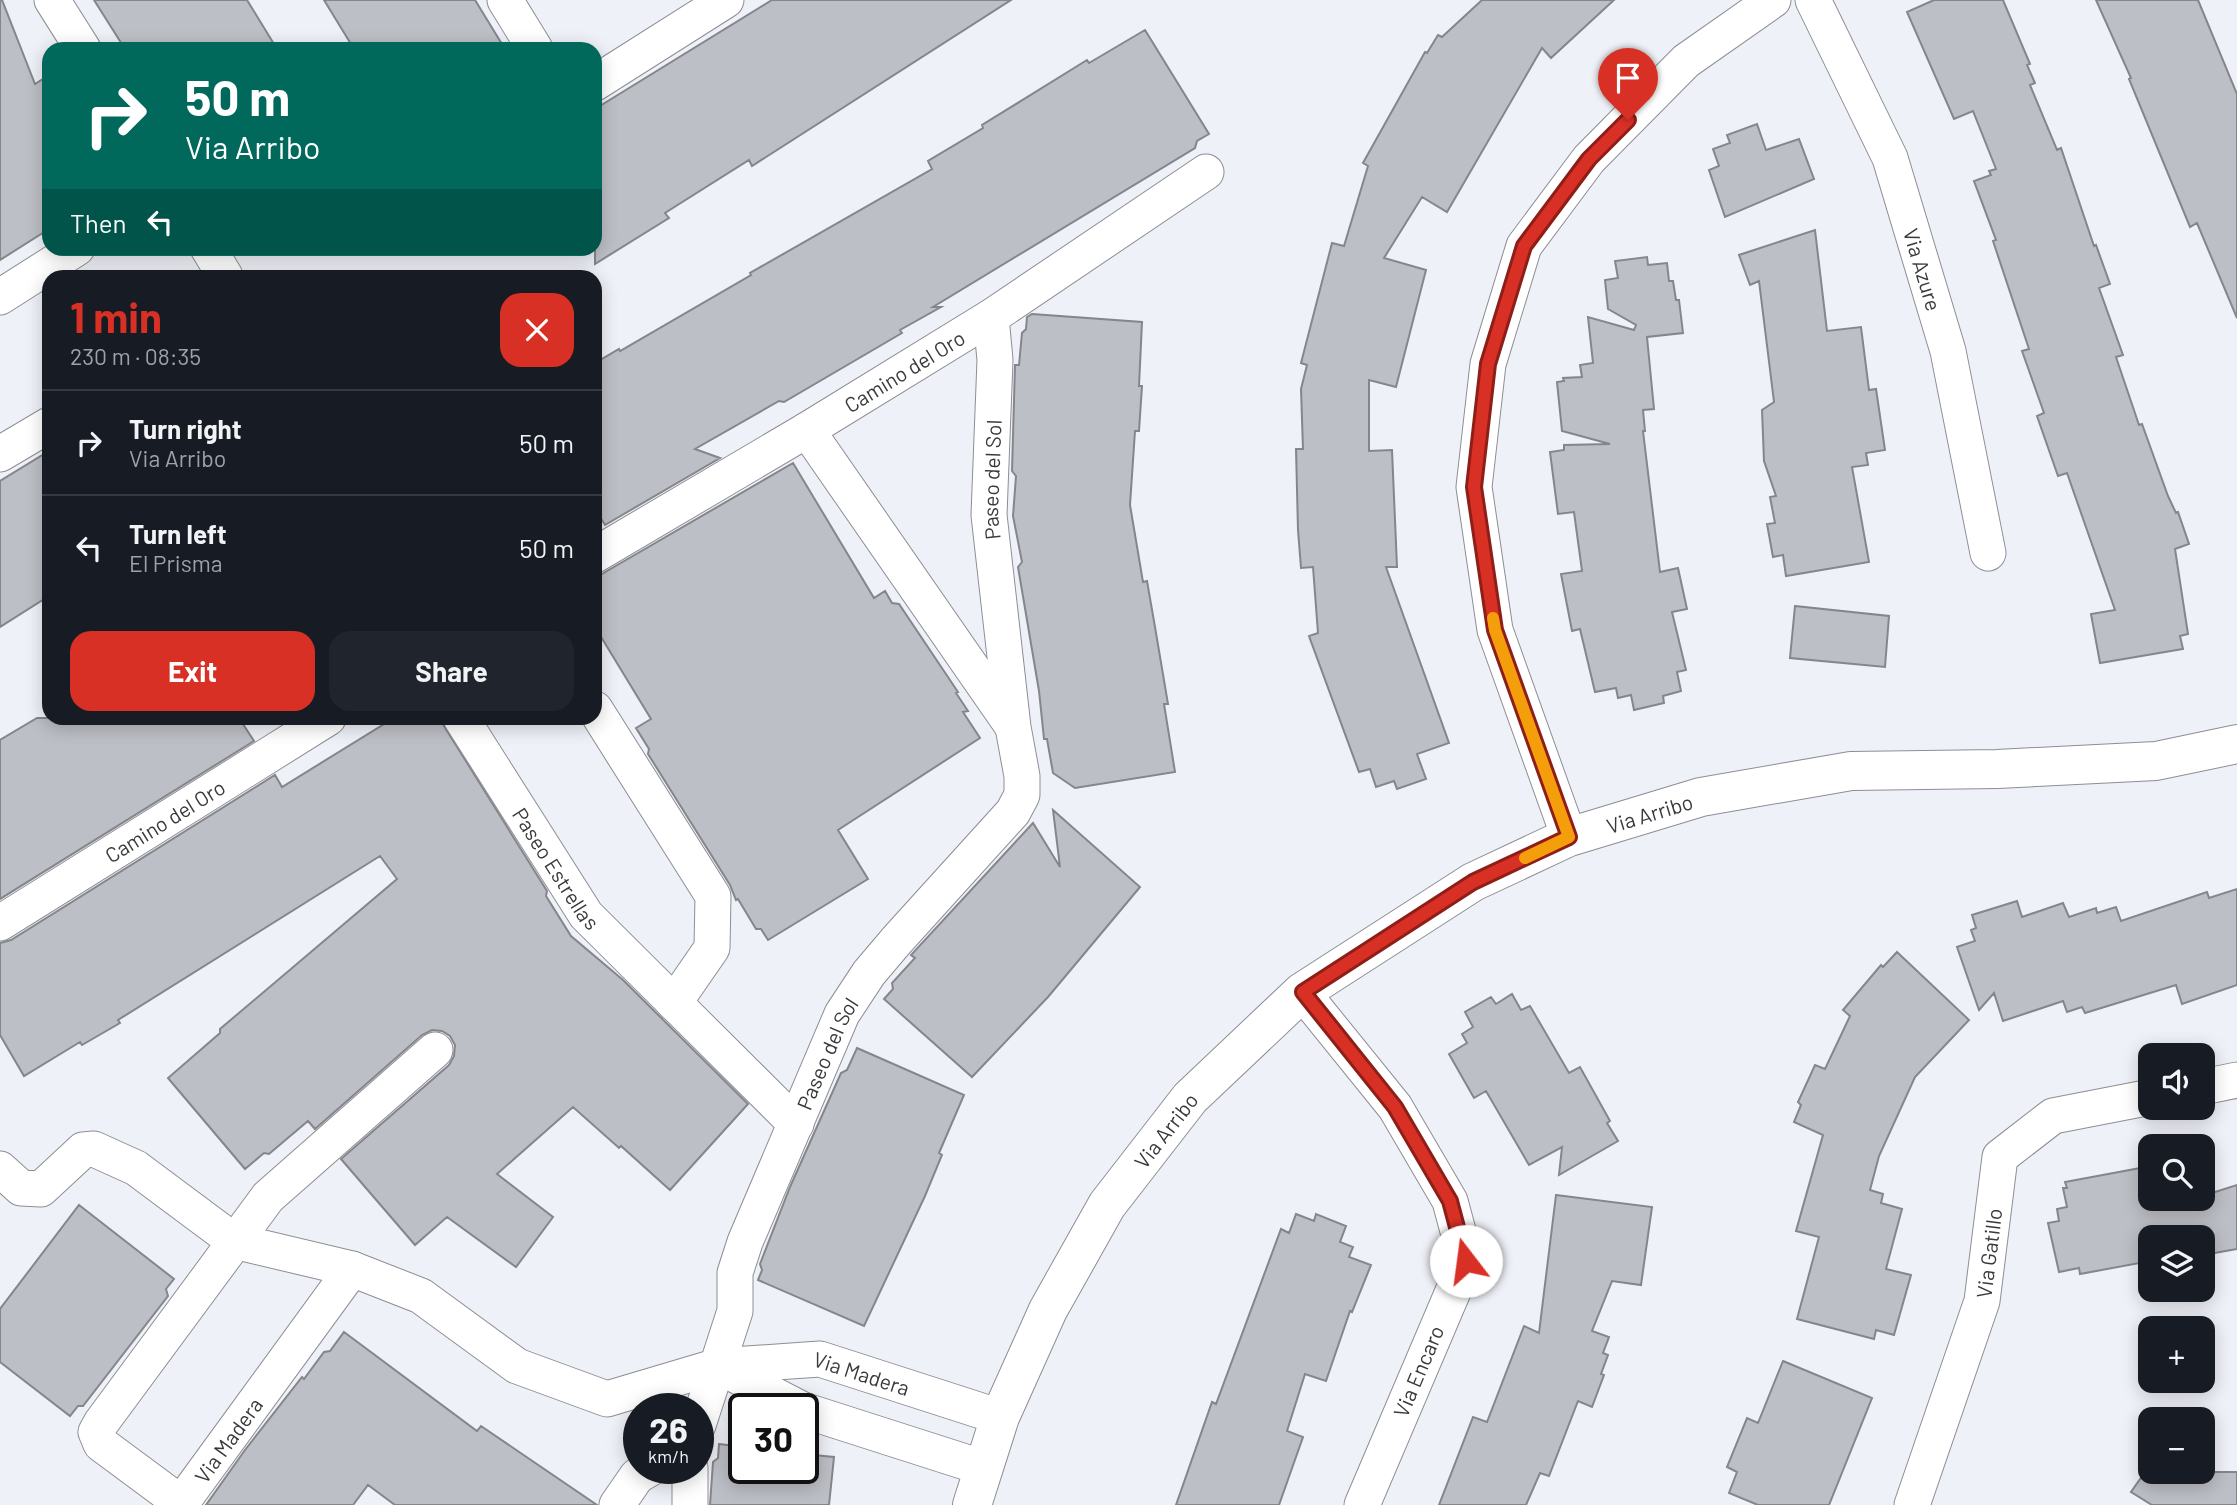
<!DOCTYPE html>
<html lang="en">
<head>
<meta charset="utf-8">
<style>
  body { margin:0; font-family:Barlow,sans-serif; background:#20242c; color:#f1f3f6; height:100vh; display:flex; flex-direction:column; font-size:26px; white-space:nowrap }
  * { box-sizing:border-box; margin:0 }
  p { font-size:23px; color:#9ea1a6 }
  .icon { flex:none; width:38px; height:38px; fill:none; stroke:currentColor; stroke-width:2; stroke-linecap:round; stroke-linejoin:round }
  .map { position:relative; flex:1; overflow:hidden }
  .panel { position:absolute; left:42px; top:270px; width:560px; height:455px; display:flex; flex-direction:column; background:#171b24; border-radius:21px; box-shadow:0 4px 18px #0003 }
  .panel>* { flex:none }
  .banner { position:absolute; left:42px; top:42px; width:560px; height:214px; border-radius:21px; box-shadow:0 4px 18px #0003; background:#00695c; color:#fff; overflow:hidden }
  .tools { position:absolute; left:2138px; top:1043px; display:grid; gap:14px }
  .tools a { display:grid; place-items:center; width:77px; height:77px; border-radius:14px; background:#171b24; box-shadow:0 4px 18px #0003; font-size:35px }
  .speed { position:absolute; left:623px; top:1393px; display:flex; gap:14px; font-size:35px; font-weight:700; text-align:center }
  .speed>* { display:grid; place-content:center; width:91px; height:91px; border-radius:50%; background:#171b24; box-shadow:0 4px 18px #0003; line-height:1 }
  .speed small { font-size:18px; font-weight:400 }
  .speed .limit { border:4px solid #111; border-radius:10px; background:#fff; color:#111 }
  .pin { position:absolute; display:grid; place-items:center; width:60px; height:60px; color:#fff; margin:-72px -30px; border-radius:50% 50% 50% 0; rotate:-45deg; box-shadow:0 0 7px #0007 }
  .pin .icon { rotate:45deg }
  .me { position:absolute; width:77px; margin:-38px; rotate:345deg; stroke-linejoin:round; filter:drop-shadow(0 0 5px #0008) }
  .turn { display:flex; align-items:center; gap:24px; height:147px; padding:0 28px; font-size:32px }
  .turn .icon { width:91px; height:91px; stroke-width:2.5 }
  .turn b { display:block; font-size:49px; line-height:60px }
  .then { display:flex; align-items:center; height:66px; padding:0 28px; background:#0003; gap:14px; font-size:26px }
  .round { display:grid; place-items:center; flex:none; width:74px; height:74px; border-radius:21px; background:#20242c }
  .head { display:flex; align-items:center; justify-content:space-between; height:119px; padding:0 28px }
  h1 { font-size:42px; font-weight:700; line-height:52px; color:#d93025 }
  .button { display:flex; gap:14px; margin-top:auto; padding:14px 28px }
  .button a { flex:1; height:80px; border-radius:21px; background:#d93025; color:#fff; font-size:28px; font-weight:700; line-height:80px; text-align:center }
  .button a+a { background:#20242c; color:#f1f3f6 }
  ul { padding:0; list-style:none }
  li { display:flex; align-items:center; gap:21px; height:105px; padding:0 28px; border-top:2px solid #363941 }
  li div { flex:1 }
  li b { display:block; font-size:26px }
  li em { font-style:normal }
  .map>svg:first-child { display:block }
  .building { fill:#bdbfc6; stroke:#84868c; stroke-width:2 }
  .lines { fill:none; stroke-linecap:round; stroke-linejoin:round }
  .minor-casing { stroke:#8d8e95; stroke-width:37 }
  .tertiary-casing { stroke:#8d8e95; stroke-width:40 }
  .minor { stroke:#fff; stroke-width:35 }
  .tertiary { stroke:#fff; stroke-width:38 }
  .route-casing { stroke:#8d1f18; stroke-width:18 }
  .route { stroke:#d93025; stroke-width:12 }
  .slow { stroke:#f59e0b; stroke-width:12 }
  .labels { text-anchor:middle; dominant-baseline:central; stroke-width:6; stroke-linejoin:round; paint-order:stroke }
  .street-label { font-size:21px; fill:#393a3d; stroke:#fff }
</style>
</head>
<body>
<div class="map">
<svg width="2237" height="1505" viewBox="0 0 2237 1505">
  <rect width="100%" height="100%" fill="#eff1f8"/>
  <path class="building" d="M2,0L35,84L49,75V229L0,260V1Z
    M94,0H247L277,49H125Z
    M324,0H475L505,49H354Z
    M772,0H1011L752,166L749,160L665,213L669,218L595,264V109Z
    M1482,0H1614L1551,58L1542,48L1447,212L1422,197L1384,258L1426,270L1396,387L1369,380V451L1392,450L1397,567H1386L1449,743L1417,754L1426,779L1397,789L1394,781L1376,787L1370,769L1359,772L1309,636L1318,633L1313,567L1301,568L1298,530L1296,449H1303L1301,389L1307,365L1301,363L1332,243L1344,246L1368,166L1363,163L1425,52L1427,53L1438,35L1442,37Z
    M1934,0H2003L2030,64L2027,65L2035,83L2030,85L2057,150L2061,148L2094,246L2096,245L2110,284L2099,288L2123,355L2116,357L2139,425L2142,424L2168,496L2176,513L2178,512L2189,544L2175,549L2188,634L2180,636L2183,649L2100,663L2091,614L2115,610L2067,473L2058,476L2037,416L2044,413L2022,351L2029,349L1993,241L1996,240L1974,181L1991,175L1989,171L1996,169L1973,111L1954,119L1907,12Z
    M2096,0H2198L2237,94V318L2197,223L2190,227L2129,79L2131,78Z
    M1145,30L1209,134L1197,141L1195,148L933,307H941L900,330L902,333L784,402L779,401L695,449L720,458L605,525L595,509V363L619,349L620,351L751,275L750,273L932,169L928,161L983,128L982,125L1087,60L1089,63Z
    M1757,124L1766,150L1799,139L1814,179L1725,217L1709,170L1719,166L1713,149L1730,143L1727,135Z
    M1815,230L1827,331L1861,327L1869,390L1876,389L1885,450L1866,453L1868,465L1852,467L1869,562L1786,576L1783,555L1773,557L1767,524L1775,523L1770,497L1776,496L1764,461L1762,410L1774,402L1759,281L1750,285L1739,255Z
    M1647,257L1648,265L1667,263L1669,281H1673L1676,300H1679L1683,333L1647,337L1654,409L1643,410L1645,431H1643L1660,572L1678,568L1687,609L1672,612L1686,670L1677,672L1681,691L1663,696L1664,703L1634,710L1631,695L1618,698L1616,688L1595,692L1580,629L1572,631L1561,574L1582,571L1574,512L1558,514L1550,452L1564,450V445L1610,444L1562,431L1557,382L1564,381L1563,378L1582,377L1580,365L1593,363L1588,317L1634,330L1636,325L1608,309L1605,280L1618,278L1615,261Z
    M1032,314L1142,322L1139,386H1142L1139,431H1135L1130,505L1143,582L1147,581L1155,627L1168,704H1164L1175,772L1075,788L1053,773L1047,739H1044L1039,691L1018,567L1022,562L1013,516L1016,476L1012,471L1015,365H1019L1022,333L1026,329L1027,317Z
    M49,451V596L0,627V481Z
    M793,463L874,598L885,591L892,603L899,604L958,692L956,693L968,711L963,712L980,738L838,830L868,879L768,940L761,929H756L738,899L736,900L730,885L648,754L649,749L636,728L651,719L595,627V578Z
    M1795,606L1889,616L1885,667L1790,658Z
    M37,718H239L254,741L0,899V740Z
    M394,718H439L547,891L546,896L571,936L623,980L748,1104L670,1190L621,1146L619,1148L573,1107L497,1174L553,1217L516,1267L447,1217L415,1245L341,1159L449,1065L454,1056L455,1045L450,1036L442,1031L432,1030L422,1035L315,1129L308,1121L269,1154L264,1153L245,1169L168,1078L220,1033V1029L397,879L380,856L118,1020L120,1023L82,1045L80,1042L24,1076L0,1035V943L11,940L275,775L282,787Z
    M1053,810L1140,887L1048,997L972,1077L884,999L893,989L892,983L915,958L911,955L1033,823L1060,867Z
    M2237,889V985L2182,1004L2176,985L2085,1013L2082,1007L2067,1012L2063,1001L2003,1021L1994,993L1979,1010L1957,947L1975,941L1971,930L1976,928L1972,915L2017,901L2022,917L2063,903L2069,917L2096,908L2097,913L2116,907L2121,921L2207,892L2209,898Z
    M1897,952L1969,1020L1915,1077L1879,1156L1870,1190L1883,1194L1881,1203L1902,1209L1886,1269L1911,1275L1894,1335L1876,1330L1874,1339L1797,1319L1819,1237L1796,1231L1823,1135L1794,1122L1801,1105L1798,1102L1815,1065L1825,1069L1850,1016L1843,1010L1881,965L1883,967Z
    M1512,994L1521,1010L1530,1006L1569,1073L1580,1067L1610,1121L1607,1123L1618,1141L1559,1175L1562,1147L1529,1165L1486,1091L1474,1098L1449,1054L1467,1043L1462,1034L1473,1027L1465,1012L1491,997L1496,1004Z
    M857,1048L964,1095L939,1153L942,1155L925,1196L864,1326L758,1280L762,1270L760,1264L790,1187L841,1073L847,1070Z
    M2151,1166V1199H2203V1173L2208,1172L2212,1193L2237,1185V1249L2203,1255V1237H2151V1262L2150,1261L2080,1274L2079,1268L2059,1272L2048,1223L2059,1221L2057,1209L2067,1207L2063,1188H2067L2065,1182Z
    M1556,1195L1652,1207L1641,1285L1612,1281L1592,1331L1609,1337L1603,1353L1608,1355L1601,1374L1604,1375L1592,1407L1578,1401L1549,1476L1540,1473L1526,1505H1439L1473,1417L1487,1422L1524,1326L1539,1333Z
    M79,1205L174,1279L166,1289L168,1296L83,1406H78L70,1416L0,1362V1309Z
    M1296,1214L1314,1221L1316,1214L1346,1226L1340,1242L1353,1247L1349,1257L1371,1265L1352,1312L1350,1311L1326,1381L1305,1374L1287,1431L1303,1437L1279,1505H1176L1212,1402L1216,1404L1281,1229L1289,1233Z
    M344,1332L477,1431L481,1426L597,1505H395L368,1485L353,1505H206L245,1450L302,1377L304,1379L324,1352L330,1351Z
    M1783,1361L1872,1398L1829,1505H1758L1729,1493L1737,1472L1727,1467L1747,1418L1758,1423Z
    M719,1444L744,1447V1468H803V1454L834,1457L829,1505H710L713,1462L718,1458Z
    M2145,1472H2237V1505H2152L2131,1492Z"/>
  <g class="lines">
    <defs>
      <g id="minor">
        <path d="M52,0L83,49"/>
        <path d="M505,0L535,49"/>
        <path id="s1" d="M1813,0L1890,158L1948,351L1988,553"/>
        <path d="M595,83L726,0"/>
        <path d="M208,248L225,276"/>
        <path d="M0,297L77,248"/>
        <path d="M807,430L1011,724"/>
        <path d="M0,454L49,425"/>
        <path id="s2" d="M595,555L807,430L991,317L1206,172"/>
        <path d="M595,709L713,896L712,948L674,1003"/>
        <path id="s3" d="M461,718L586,915L796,1124"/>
        <path d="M1569,837L1495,630L1474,487L1488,364L1524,246L1589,159L1686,61L1773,0"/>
        <path id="s4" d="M0,923L328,718"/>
        <path d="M1302,992L1395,1107L1450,1201L1466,1261L1362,1505"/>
        <path d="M2203,1087L2237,1080"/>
        <path id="s5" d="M0,1169L21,1188L41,1189L83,1150L94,1149L136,1168L234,1241L352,1269L421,1296L517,1366L607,1399L718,1366L820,1359L1000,1417"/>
        <path d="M352,1269L185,1498H174L101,1444L96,1432L101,1423L268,1197L435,1050"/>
        <path d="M718,1366L801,1409"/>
        <path d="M803,1410L984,1468"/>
        <path id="s6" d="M698,1425L735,1311V1273L745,1242L842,1014L869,973L897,940L1013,812L1022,795V776L1013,727L989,515L995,360L991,317"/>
        <path d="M617,1505L637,1476L651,1468"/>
        <path d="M690,1505V1468"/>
        <path id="s7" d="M1912,1505L1982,1301L2000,1157L2053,1116L2151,1097"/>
      </g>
      <g id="tertiary">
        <path id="s8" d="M972,1505L1000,1417L1048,1310L1107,1205L1190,1098L1302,992L1473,882L1569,837L1701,797L1851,771L1997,769L2156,761L2237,744"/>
      </g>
    </defs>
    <use href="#minor" class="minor-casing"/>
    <use href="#tertiary" class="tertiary-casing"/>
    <use href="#minor" class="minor"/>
    <use href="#tertiary" class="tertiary"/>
  </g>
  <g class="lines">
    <defs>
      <path id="route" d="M1466,1261L1450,1201L1395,1107L1303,992L1473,882L1569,837L1495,630L1474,487L1488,364L1524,246L1589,159L1628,120"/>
    </defs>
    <use href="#route" class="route-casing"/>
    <use href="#route" class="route"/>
    <path class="slow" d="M1493,618L1495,630L1569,837L1525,858"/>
  </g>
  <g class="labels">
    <g class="street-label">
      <text stroke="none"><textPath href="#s1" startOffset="292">Via Azure</textPath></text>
      <text stroke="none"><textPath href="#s2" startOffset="360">Camino del Oro</textPath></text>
      <text stroke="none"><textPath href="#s6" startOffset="1040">Paseo del Sol</textPath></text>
      <text stroke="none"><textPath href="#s8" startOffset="1013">Via Arribo</textPath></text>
      <text stroke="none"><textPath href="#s4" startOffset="194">Camino del Oro</textPath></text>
      <text stroke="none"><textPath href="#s3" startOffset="178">Paseo Estrellas</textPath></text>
      <text stroke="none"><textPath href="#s6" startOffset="396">Paseo del Sol</textPath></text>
      <text stroke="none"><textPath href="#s8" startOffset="425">Via Arribo</textPath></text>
      <text stroke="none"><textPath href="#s7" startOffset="264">Via Gatillo</textPath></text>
      <text transform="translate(1418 1371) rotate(-67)">Via Encaro</text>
      <text stroke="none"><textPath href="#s5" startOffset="957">Via Madera</textPath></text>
      <text transform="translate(228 1440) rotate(-54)">Via Madera</text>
    </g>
  </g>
</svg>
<div class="tools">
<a><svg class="icon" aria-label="sound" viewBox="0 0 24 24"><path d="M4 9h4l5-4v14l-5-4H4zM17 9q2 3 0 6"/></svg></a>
<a><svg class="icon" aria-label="search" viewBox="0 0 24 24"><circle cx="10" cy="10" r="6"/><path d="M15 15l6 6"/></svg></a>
<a><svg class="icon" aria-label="layers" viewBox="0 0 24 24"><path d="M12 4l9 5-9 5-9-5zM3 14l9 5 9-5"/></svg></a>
<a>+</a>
<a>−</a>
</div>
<div class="speed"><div>26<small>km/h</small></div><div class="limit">30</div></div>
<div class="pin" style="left:1628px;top:120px;background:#d93025"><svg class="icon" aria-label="arrive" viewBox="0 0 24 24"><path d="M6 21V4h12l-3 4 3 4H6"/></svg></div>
<svg class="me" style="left:1466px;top:1261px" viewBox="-20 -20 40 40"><circle r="19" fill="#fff"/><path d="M0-13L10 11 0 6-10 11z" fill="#d93025"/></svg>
<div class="banner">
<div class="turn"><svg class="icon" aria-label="right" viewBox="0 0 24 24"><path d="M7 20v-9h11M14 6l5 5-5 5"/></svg><div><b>50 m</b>Via Arribo</div></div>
<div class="then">Then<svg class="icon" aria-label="left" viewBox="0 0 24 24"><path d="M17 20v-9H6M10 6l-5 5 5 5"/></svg></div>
</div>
<section class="panel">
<div class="head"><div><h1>1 min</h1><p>230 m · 08:35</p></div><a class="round" style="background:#d93025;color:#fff"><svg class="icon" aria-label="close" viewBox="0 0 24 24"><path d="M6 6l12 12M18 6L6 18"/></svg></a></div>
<ul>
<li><svg class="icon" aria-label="right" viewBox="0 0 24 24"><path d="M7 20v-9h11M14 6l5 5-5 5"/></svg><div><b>Turn right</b><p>Via Arribo</p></div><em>50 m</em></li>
<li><svg class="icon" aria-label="left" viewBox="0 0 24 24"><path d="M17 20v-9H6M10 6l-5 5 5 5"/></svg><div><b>Turn left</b><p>El Prisma</p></div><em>50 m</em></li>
</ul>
<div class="button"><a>Exit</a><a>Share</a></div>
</section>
</div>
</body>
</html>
